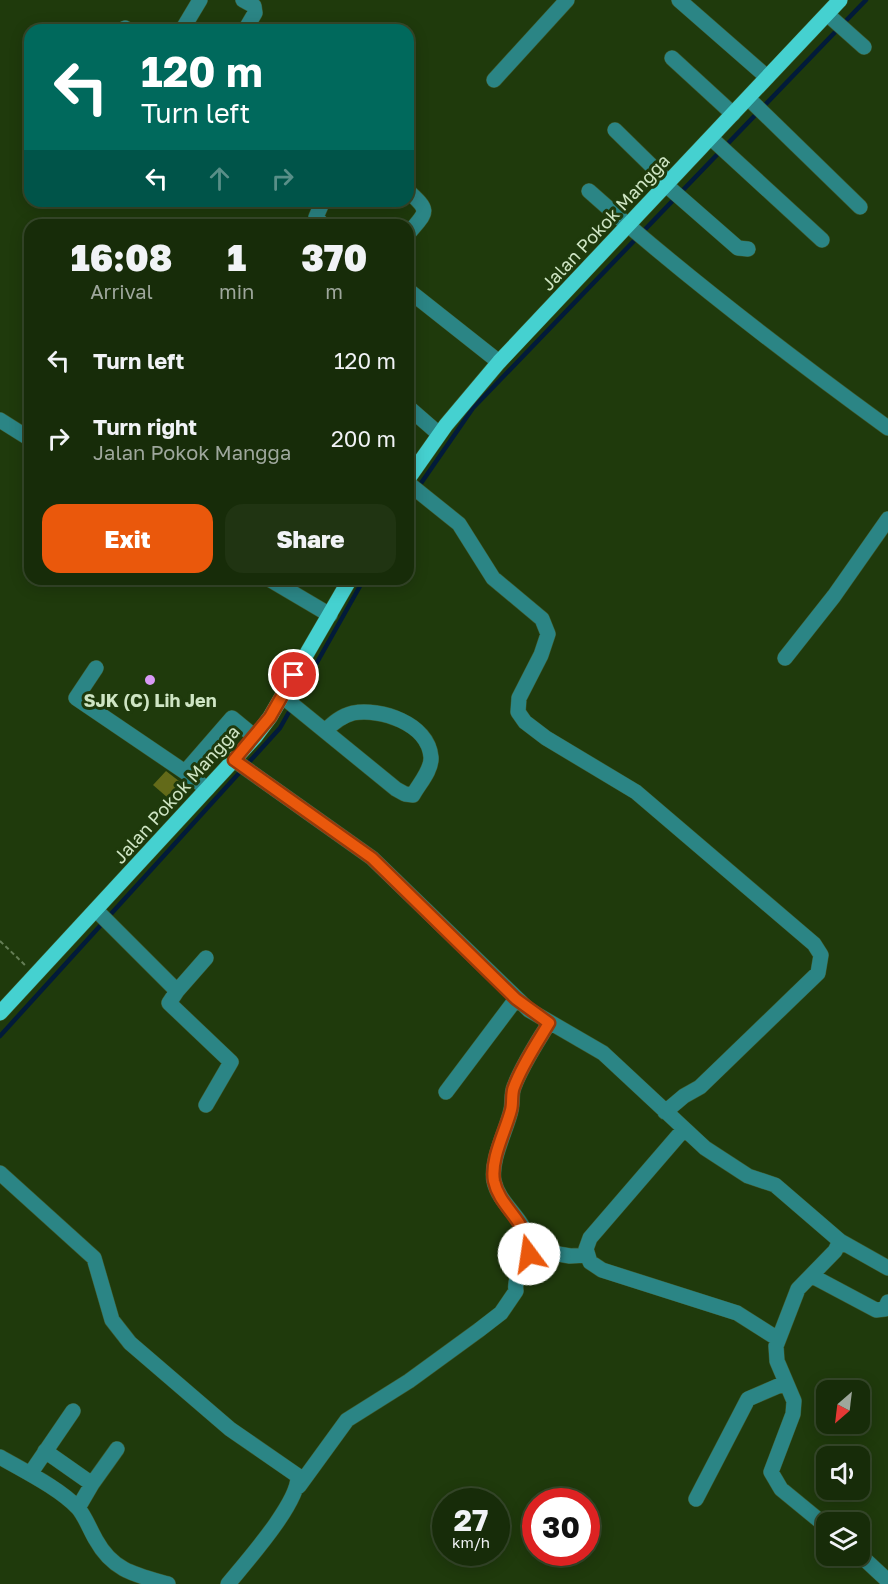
<!DOCTYPE html>
<html lang="en">
<head>
<meta charset="utf-8">
<style>
  body { margin:0; font-family:"Golos Text",sans-serif; background:#203412; color:#f1f3f6; height:100vh; display:flex; flex-direction:column; font-size:22px; white-space:nowrap }
  * { box-sizing:border-box; margin:0 }
  p { font-size:20px; color:#9ea79c }
  .icon { flex:none; width:33px; height:33px; fill:none; stroke:currentColor; stroke-width:2; stroke-linecap:round; stroke-linejoin:round }
  .map { position:relative; flex:1; overflow:hidden }
  .panel { position:absolute; left:24px; top:219px; width:390px; height:366px; display:flex; flex-direction:column; background:#172c09; border-radius:18px; box-shadow:0 3px 15px #0003,0 0 0 2px #36482a }
  .panel>* { flex:none }
  .banner { position:absolute; left:24px; top:24px; width:390px; height:183px; border-radius:18px; box-shadow:0 3px 15px #0003,0 0 0 2px #36482a; background:#00695c; color:#fff; overflow:hidden }
  .needle { width:39px; rotate:208deg }
  .tools { position:absolute; left:816px; top:1380px; display:grid; gap:12px }
  .tools a { display:grid; place-items:center; width:54px; height:54px; border-radius:12px; background:#172c09; box-shadow:0 3px 15px #0003,0 0 0 2px #36482a; font-size:30px }
  .speed { position:absolute; left:432px; top:1488px; display:flex; gap:12px; font-size:30px; font-weight:700; text-align:center }
  .speed>* { display:grid; place-content:center; width:78px; height:78px; border-radius:50%; background:#172c09; box-shadow:0 3px 15px #0003,0 0 0 2px #36482a; line-height:1 }
  .speed small { font-size:15px; font-weight:400 }
  .speed .limit { border:9px solid #d22; background:#fff; color:#111 }
  .pin { position:absolute; display:grid; place-items:center; width:51px; height:51px; color:#fff; margin:-26px; border:3px solid #fff; border-radius:50%; box-shadow:0 2px 6px #0007 }
  .me { position:absolute; width:66px; margin:-33px; rotate:346deg; stroke-linejoin:round; filter:drop-shadow(0 0 4px #0008) }
  .turn { display:flex; align-items:center; gap:21px; height:126px; padding:0 18px; font-size:27px }
  .turn .icon { width:78px; height:78px; stroke-width:2.5 }
  .turn b { display:block; font-size:42px; line-height:51px }
  .lanes { display:flex; align-items:center; height:57px; padding:0 18px; background:#0003; justify-content:center; gap:30px; direction:ltr }
  .lanes .off { opacity:.35 }
  .eta { display:flex; justify-content:space-evenly; align-items:center; height:102px; text-align:center }
  .eta b { font-size:36px; font-weight:800; line-height:42px }
  .button { display:flex; gap:12px; margin-top:auto; padding:12px 18px }
  .button a { flex:1; height:69px; border-radius:18px; background:#ea580c; color:#fff; font-size:24px; font-weight:800; line-height:69px; text-align:center }
  .button a+a { background:#203412; color:#f1f3f6 }
  ul { padding:0; list-style:none }
  li { display:flex; align-items:center; gap:18px; height:78px; padding:0 18px }
  li div { flex:1 }
  li b { display:block; font-size:22px }
  li em { font-style:normal }
  .map>svg:first-child { display:block }
  .lines { fill:none; stroke-linecap:round; stroke-linejoin:round }
  .stream { stroke:#021b3a; stroke-width:4.5 }
  .building { fill:#636a19 }
  .minor-casing { stroke:#3f592d; stroke-width:16 }
  .major-casing { stroke:#3f592d; stroke-width:16 }
  .path { stroke:#657e55; stroke-width:2; stroke-dasharray:4.5 3; stroke-linecap:butt }
  .minor { stroke:#2b8585; stroke-width:15 }
  .major { stroke:#45d1d0; stroke-width:15 }
  .route-casing { stroke:#983908; stroke-width:15 }
  .route { stroke:#ea580c; stroke-width:10 }
  .poi-dot { fill:#d99af7; stroke:#1f3a0c; stroke-width:2 }
  .labels { text-anchor:middle; dominant-baseline:central; stroke-width:6; stroke-linejoin:round; paint-order:stroke }
  .street-label { font-size:18px; fill:#cfe5c4; stroke:#1f3a0c }
  .poi-label { font-size:18px; font-weight:bold; fill:#cfe5c4; stroke:#1f3a0c }
</style>
</head>
<body>
<div class="map">
<svg width="888" height="1584" viewBox="0 0 888 1584">
  <rect width="100%" height="100%" fill="#1f3a0c"/>
  <g class="lines">
    <path class="stream" d="M408,502L473,408L866,0
      M0,1036L280,728L364,579"/>
  </g>
  <path class="building" d="M166,771L188,788L175,804L153,785Z"/>
  <g class="lines">
    <defs>
      <path id="minor" d="M243,0L254,6L255,13L245,30
        M679,0L767,77
        M827,14L864,47
        M125,28L128,30
        M182,30L200,0
        M672,58L733,114
        M494,80L567,0
        M748,98L860,207
        M615,130L669,183
        M711,138L822,240
        M666,185L738,248L748,249
        M408,191C431,212 427,211 408,234
        M589,191C684,276 785,353 888,428
        M323,201L316,217L323,225
        M408,290L499,362
        M408,407L439,434
        M0,420L30,439
        M408,483L459,524L493,578L542,619L548,634L541,655L519,698L518,712L525,722L546,738L636,792L814,944L821,955L818,973L700,1087L684,1096L665,1112
        M269,579L330,615
        M785,658L834,596L888,519
        M96,668L76,698L185,772L232,718L255,737
        M282,696L396,789L405,794L413,795C419,784 432,770 431,757C428,723 380,708 353,713C341,716 333,723 325,731
        M234,760L372,858L529,1010L603,1053L705,1148L748,1176L775,1185L840,1241L835,1251L798,1289L776,1346L777,1361L794,1401L793,1414L771,1472L781,1489L826,1526
        M185,772L207,789
        M96,910L177,991
        M446,1092L516,999
        M206,1105L231,1062L169,1003L177,991L206,958
        M684,1129L590,1238L586,1249L590,1262L602,1270L737,1313L778,1339
        M0,1173L94,1258L112,1320L130,1343L230,1429L298,1476C299,1503 246,1562 228,1584
        M840,1241L888,1268
        M529,1249L570,1256L588,1255
        M812,1276L876,1310L885,1309L888,1302
        M45,1451L92,1484L78,1508
        M0,1457C24,1471 59,1488 78,1508C85,1516 90,1530 96,1540C113,1571 136,1575 168,1584
        M30,1474L73,1411
        M92,1484L117,1449
        M299,1486L347,1420L409,1381L479,1330L501,1313L516,1291C513,1271 532,1263 529,1244C526,1219 499,1205 494,1181C490,1160 507,1129 511,1110C513,1102 511,1094 514,1087C522,1065 537,1043 549,1023
        M696,1499L748,1399L785,1383
        M860,1555L888,1581"/>
      <path id="major" d="M408,479L446,425L499,362L840,0
        M0,1013L255,737L270,717L350,579"/>
    </defs>
    <use href="#minor" class="minor-casing"/>
    <use href="#major" class="major-casing"/>
    <path class="path" d="M0,941L26,966"/>
    <use href="#minor" class="minor"/>
    <use href="#major" class="major"/>
  </g>
  <g class="lines">
    <defs>
      <path id="route" d="M294,675L270,717L234,760L372,858L516,999L549,1023C537,1043 522,1065 514,1087C511,1094 513,1103 511,1110C506,1130 490,1159 494,1181C500,1209 529,1221 529,1254"/>
    </defs>
    <use href="#route" class="route-casing"/>
    <use href="#route" class="route"/>
  </g>
  <circle class="poi-dot" cx="150" cy="680" r="6"/>
  <g class="labels">
    <g class="street-label">
      <text transform="translate(605 222) rotate(-47)">Jalan Pokok Mangga</text>
      <text transform="translate(176 794) rotate(-48)">Jalan Pokok Mangga</text>
    </g>
    <g class="poi-label">
      <text x="150" y="700">SJK (C) Lih Jen</text>
    </g>
  </g>
</svg>
<div class="tools">
<a><svg class="needle" viewBox="-14 -14 28 28"><path d="M0-13l5 13h-10z" fill="#e53935"/><path d="M0 13l5-13h-10z" fill="#9ea79c"/></svg></a>
<a><svg class="icon" aria-label="sound" viewBox="0 0 24 24"><path d="M4 9h4l5-4v14l-5-4H4zM17 9q2 3 0 6"/></svg></a>
<a><svg class="icon" aria-label="layers" viewBox="0 0 24 24"><path d="M12 4l9 5-9 5-9-5zM3 14l9 5 9-5"/></svg></a>
</div>
<div class="speed"><div>27<small>km/h</small></div><div class="limit">30</div></div>
<div class="pin" style="left:294px;top:675px;background:#d93025"><svg class="icon" aria-label="arrive" viewBox="0 0 24 24"><path d="M6 21V4h12l-3 4 3 4H6"/></svg></div>
<svg class="me" style="left:529px;top:1254px" viewBox="-20 -20 40 40"><circle r="19" fill="#fff"/><path d="M0-13L10 11 0 6-10 11z" fill="#ea580c"/></svg>
<div class="banner">
<div class="turn"><svg class="icon" aria-label="left" viewBox="0 0 24 24"><path d="M17 20v-9H6M10 6l-5 5 5 5"/></svg><div><b>120 m</b>Turn left</div></div>
<div class="lanes"><svg class="icon" aria-label="left" viewBox="0 0 24 24"><path d="M17 20v-9H6M10 6l-5 5 5 5"/></svg><svg class="icon off" aria-label="ahead" viewBox="0 0 24 24"><path d="M12 20V5M6 11l6-6 6 6"/></svg><svg class="icon off" aria-label="right" viewBox="0 0 24 24"><path d="M7 20v-9h11M14 6l5 5-5 5"/></svg></div>
</div>
<section class="panel">
<div class="eta">
<div><b>16:08</b><p>Arrival</p></div>
<div><b>1</b><p>min</p></div>
<div><b>370</b><p>m</p></div>
</div>
<ul>
<li><svg class="icon" aria-label="left" viewBox="0 0 24 24"><path d="M17 20v-9H6M10 6l-5 5 5 5"/></svg><div><b>Turn left</b></div><em>120 m</em></li>
<li><svg class="icon" aria-label="right" viewBox="0 0 24 24"><path d="M7 20v-9h11M14 6l5 5-5 5"/></svg><div><b>Turn right</b><p>Jalan Pokok Mangga</p></div><em>200 m</em></li>
</ul>
<div class="button"><a>Exit</a><a>Share</a></div>
</section>
</div>
</body>
</html>
